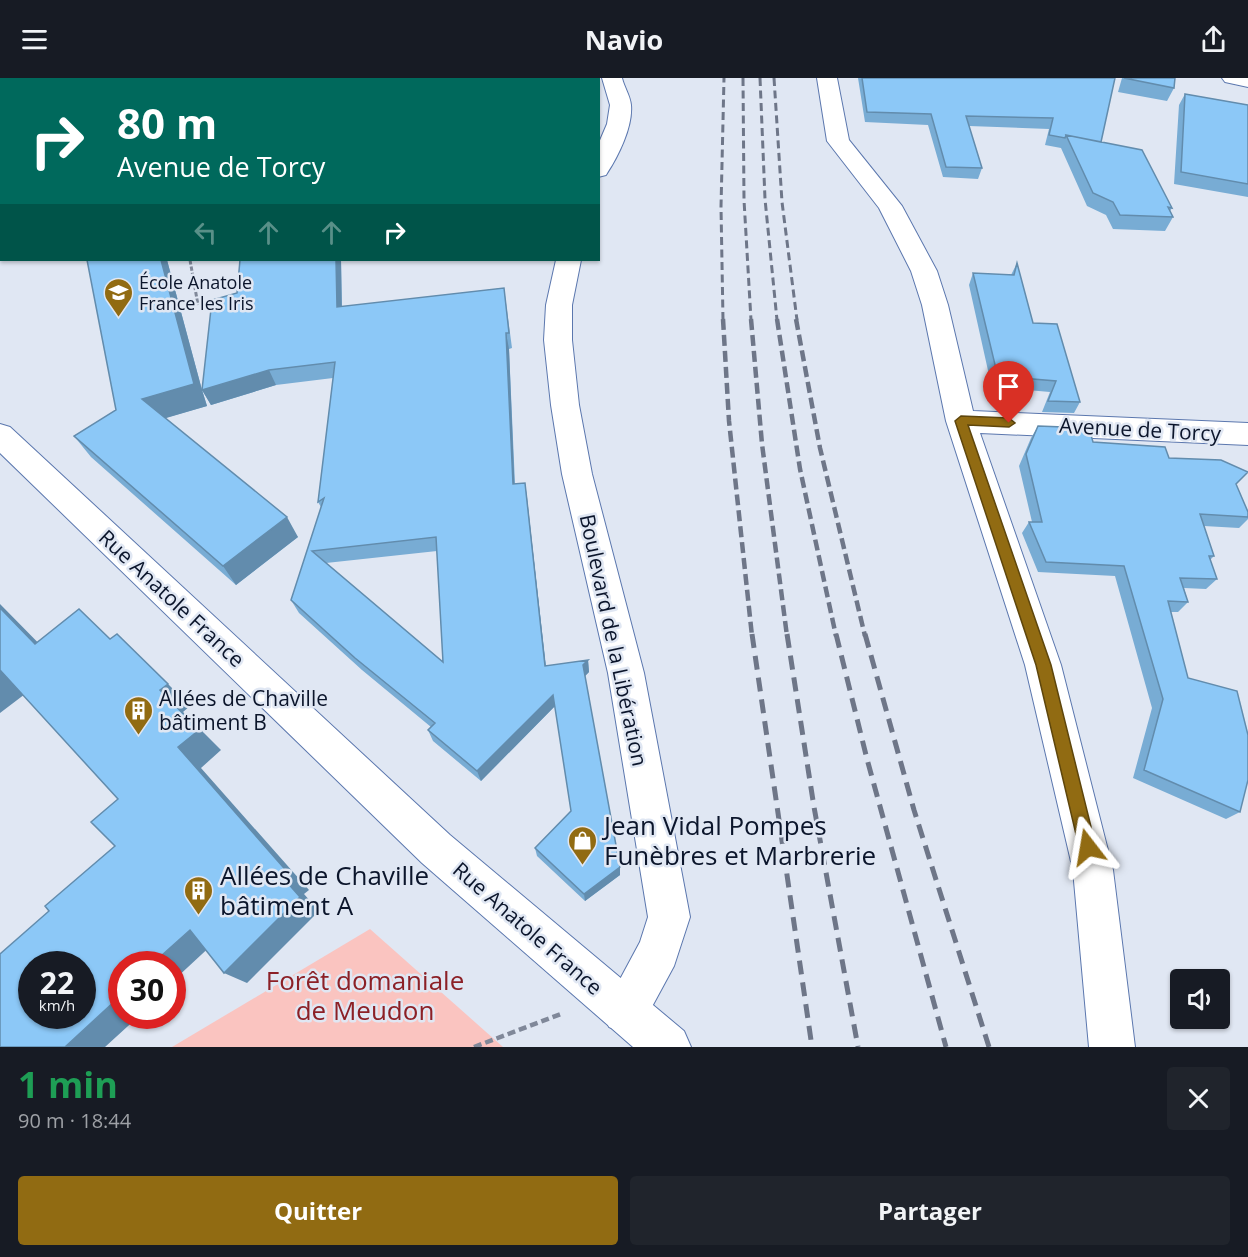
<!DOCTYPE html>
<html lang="fr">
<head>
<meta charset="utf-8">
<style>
  body { margin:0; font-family:"Open Sans",sans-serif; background:#20242c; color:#f1f3f6; height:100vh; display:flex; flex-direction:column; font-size:22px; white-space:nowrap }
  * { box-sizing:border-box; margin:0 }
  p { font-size:20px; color:#9ea1a6 }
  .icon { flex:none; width:33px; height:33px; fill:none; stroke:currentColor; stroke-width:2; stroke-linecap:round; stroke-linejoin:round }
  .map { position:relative; height:969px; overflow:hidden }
  .side { display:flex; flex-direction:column; background:#171b24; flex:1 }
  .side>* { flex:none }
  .guide { position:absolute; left:0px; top:0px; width:600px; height:183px; box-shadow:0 2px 4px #0004; background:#00695c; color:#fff; overflow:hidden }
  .fabs { position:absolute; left:1170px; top:891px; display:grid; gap:12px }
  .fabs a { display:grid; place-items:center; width:60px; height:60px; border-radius:6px; background:#171b24; box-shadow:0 2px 4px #0004; font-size:30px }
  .speed { position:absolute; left:18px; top:873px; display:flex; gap:12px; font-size:30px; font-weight:700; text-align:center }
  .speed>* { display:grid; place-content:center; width:78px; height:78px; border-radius:50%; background:#171b24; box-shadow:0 2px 4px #0004; line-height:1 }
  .speed small { font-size:15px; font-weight:400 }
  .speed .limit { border:9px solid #d22; background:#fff; color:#111 }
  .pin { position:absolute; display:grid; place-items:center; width:51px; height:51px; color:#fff; margin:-62px -26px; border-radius:50% 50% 50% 0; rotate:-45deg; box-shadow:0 0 6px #0007 }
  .pin .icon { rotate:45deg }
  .me { position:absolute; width:66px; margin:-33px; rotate:346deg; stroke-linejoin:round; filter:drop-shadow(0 0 4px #0008) }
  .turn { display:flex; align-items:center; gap:21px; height:126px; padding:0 18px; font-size:27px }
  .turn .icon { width:78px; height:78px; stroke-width:2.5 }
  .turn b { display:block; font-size:42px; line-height:51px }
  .lanes { display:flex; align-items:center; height:57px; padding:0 18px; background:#0003; justify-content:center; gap:30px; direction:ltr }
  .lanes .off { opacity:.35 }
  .round { display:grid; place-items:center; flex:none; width:63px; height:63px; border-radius:6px; background:#20242c }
  .headline { display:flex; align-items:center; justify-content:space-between; height:102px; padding:0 18px }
  h1 { font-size:36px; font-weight:700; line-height:45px; color:#1e9e55 }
  .primary-button { display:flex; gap:12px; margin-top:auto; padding:12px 18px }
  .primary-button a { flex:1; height:69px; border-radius:6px; background:#916b12; color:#fff; font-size:24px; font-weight:700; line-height:69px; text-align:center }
  .primary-button a+a { background:#20242c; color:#f1f3f6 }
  header { display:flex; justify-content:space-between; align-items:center; height:78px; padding:0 18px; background:#171b24; font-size:27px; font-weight:700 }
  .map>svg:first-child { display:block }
  .green { fill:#fac4c0 }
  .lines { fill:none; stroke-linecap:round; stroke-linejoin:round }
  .street-casing { stroke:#5b77ae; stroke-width:2 }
  .secondary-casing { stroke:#5b77ae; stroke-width:2 }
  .path-far1 { stroke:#808899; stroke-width:3; stroke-dasharray:4.5 2; stroke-linecap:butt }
  .path { stroke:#808899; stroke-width:4.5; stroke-dasharray:8 4; stroke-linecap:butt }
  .street { fill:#fff; fill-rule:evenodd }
  .secondary { fill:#fff; fill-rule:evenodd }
  .rail-far2 { stroke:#6e7688; stroke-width:3; stroke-dasharray:8 4.5; stroke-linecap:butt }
  .rail-far1 { stroke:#6e7688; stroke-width:4.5; stroke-dasharray:11 5; stroke-linecap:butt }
  .rail { stroke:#6e7688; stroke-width:5; stroke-dasharray:14 8; stroke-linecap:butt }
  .wall { fill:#78acd4; fill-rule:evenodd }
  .shaded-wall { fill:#628cad }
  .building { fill:#8cc8f7; stroke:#628cad; stroke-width:1.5; fill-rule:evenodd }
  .route { fill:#916b12; stroke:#5e460c; stroke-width:1.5 }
  .labels { text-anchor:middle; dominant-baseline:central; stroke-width:5; stroke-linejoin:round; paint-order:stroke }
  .far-poi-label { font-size:18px; fill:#0b152b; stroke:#e0e7f3; text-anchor:start }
  .street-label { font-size:21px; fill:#0b152b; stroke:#e0e7f3 }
  .poi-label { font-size:21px; fill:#0b152b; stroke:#e0e7f3; text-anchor:start }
  .near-poi-label { font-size:26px; fill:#0b152b; stroke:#e0e7f3; text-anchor:start }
  .near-park-label { font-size:26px; fill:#8c2026; stroke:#e0e7f3 }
</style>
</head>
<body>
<header><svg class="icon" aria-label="menu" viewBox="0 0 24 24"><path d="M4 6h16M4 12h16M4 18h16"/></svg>Navio<svg class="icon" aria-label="share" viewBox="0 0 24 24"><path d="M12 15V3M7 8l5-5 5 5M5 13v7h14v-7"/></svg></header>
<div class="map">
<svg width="1248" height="969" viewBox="0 0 1248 969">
  <rect width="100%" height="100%" fill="#e0e7f3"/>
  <path class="green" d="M370,851L503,969H172Z"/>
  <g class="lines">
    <defs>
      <path id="street" d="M602,0H622C624,9 630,17 631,27C633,49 618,79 606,97L598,99V67L607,46L610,27Z
        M817,0H837L849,62L902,128L937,193L948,227L973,333L1248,345V367L980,355L1061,587L1113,792L1135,969H1089L1073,792L1025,587L946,343L922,227L911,193L879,130L827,63Z
        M1222,0H1248V9L1225,4Z
        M556,182H581L572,227V262L579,327L592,396L644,595L690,839L674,888L641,949L625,955L609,949L603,933L640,864L648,839L608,595L562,396L551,327L544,262L546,227Z"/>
      <path id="secondary" d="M0,346L10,349L450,757L684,953L691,969H633L422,785L0,375Z"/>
    </defs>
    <use href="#street" class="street-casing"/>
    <use href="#secondary" class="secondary-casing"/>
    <path class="path-far1" d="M190,182L198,227"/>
    <path class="path" d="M474,969L561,936"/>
    <use href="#street" class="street"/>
    <use href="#secondary" class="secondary"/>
    <path class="rail-far2" d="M743,0L744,122L751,242
      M760,0L765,121L777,242
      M774,0L782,124L797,242
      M723,242L721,129L724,0"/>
    <path class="rail-far1" d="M723,241L729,343L752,558
      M751,241L762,366L787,558
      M777,241L800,391L836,558
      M796,241L820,370L865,558"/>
    <path class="rail" d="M752,556L812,969
      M787,556L814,729L858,969
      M836,556L867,681L946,969
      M865,556L914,732L989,969"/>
  </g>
  <path class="wall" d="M177,0H552L553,2H178Z
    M858,0H1115L1101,64L1172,130L1170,133L1173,139L1165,153L1113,151L1106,137L1087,128L1061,70L1045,67L1049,51L969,48L982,90L978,101L943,99L928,47L865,44Z
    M1122,0H1175L1174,10L1167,23L1118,14Z
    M1185,16L1248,27V119L1174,106L1179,27Z
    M167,182L202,312L237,215L240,182H341L342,229L504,210L512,270L509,271L515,406L525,405L546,588L588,582L589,594L585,598L620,789V797L585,823L537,778L535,770L571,733L555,628L481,703L433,663L428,652L431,649L362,592L299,535L291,522L321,429L318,424L333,300L276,307L211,327L202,312L207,328L165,340L298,459L236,507L91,379L74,358L116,332ZM437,473L443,584L326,485Z
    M1017,185L1033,245L1080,324L1074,335L1042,334L1050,314L1015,311L1014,307L991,306L969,207L973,195L1011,197Z
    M1038,348L1093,364L1169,380L1236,407L1248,434V441L1239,450L1204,448L1214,478L1210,482L1217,501L1206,511L1184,510L1188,524L1178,534H1171L1188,600L1240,734L1226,741L1133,700L1152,630L1115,498L1038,494L1022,455L1029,444H1032L1019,388L1031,360Z"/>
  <path class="shaded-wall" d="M161,182H167L202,312L269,292L276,307L211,327L202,312L207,328L156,343L142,321Z
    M336,182H341L342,245L337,229Z
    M506,255L509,271L515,420L513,406Z
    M525,405L527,419L547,600L545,588Z
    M287,439L298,459L236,507L223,488Z
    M0,526L63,590L35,566L0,530Z
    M588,582L589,594L584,599L583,587Z
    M0,591L29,613L0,635Z
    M168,606L190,628L183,634L221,672L201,690L309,812L304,816L319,833L247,905L224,895L285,802L178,669L160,612Z
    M553,617L555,628L481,703L477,693Z
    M620,789V797L585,823L584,816Z
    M190,852L215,864L174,902L177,911L172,916V886H152Z
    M116,922L122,923V938H139L105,969H65Z"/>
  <path class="building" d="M271,0H552L553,2H271Z
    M862,0H1115L1101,64L1066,57L1065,60L1049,57L1053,40L966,38L982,90L946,89L931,36L867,34Z
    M1124,0H1175L1174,10Z
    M1185,16L1248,27V106L1181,94Z
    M1066,57L1142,72L1172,130L1168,129L1173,139L1120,137L1113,124L1093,115Z
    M87,182H161L194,306L142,321L287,439L223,488L74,358L116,332Z
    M240,182H336L337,229L504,210L509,255H506L513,406L525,405L545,588L588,582L583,587L620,789L584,816L535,770L571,733L553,617L477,693L428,652L435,645L355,580L291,522L324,420L318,424L335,284L269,292L202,312L212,222L237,215ZM436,459L443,584L312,473Z
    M1017,185L1033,245L1057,246L1080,324L1048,323L1056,303L1021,300L1020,296L997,295L973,195L1014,197Z
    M1038,348L1089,350L1093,364L1165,369L1169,380L1221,382L1248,394L1236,406L1248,434V439L1200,436L1214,478H1209L1217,501L1180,500L1188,524L1168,523L1188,600L1237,613L1248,657V702L1240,734L1144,692L1163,621L1124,488L1046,484L1029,444H1042L1026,376Z
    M0,530L35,566L79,531L110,561L117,556L168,606L160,612L199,652L178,669L290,797L285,802L300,819L224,895L190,852L152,886H122V928L116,922L65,969H0V876L49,833L45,828L115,768L91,744L118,721L0,592ZM32,886H82V938H32Z"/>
  <path class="route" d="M961,338L1009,340L1015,345L1009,349L968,347L1051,587L1096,769L1094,775L1088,777L1082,775L1079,769L1036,587L955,343Z"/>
  <defs>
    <symbol id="school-pin" viewBox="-11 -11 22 30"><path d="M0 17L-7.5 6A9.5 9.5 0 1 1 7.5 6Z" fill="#916b12" stroke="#e0e7f3"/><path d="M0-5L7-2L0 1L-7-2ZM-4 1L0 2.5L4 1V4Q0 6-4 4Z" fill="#fff"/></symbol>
    <symbol id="building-pin" viewBox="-11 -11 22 30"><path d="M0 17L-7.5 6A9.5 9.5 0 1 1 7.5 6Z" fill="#916b12" stroke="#e0e7f3"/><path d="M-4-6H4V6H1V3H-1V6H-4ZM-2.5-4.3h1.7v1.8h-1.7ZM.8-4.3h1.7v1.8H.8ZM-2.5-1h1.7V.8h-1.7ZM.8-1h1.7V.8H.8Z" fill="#fff"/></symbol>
    <symbol id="shop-pin" viewBox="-11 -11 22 30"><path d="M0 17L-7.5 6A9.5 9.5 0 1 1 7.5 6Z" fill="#916b12" stroke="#e0e7f3"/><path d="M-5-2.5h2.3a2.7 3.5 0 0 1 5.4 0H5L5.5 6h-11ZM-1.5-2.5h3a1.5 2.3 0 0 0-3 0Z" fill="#fff"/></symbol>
  </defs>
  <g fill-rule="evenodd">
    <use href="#school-pin" x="102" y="198" width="33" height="45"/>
    <use href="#building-pin" x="122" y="616" width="33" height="45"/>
    <use href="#shop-pin" x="566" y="746" width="33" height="45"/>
    <use href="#building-pin" x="182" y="796" width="33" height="45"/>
  </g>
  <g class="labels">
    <g class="far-poi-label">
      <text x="139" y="204">École Anatole<tspan x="139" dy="21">France les Iris</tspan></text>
    </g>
    <g class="street-label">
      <text transform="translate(1140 351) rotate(3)">Avenue de Torcy</text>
      <text transform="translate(172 520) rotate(43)">Rue Anatole France</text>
      <text transform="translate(614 562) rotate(78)">Boulevard de la Libération</text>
      <text transform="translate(528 850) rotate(41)">Rue Anatole France</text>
    </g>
    <g class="poi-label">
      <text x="159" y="620">Allées de Chaville<tspan x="159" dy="24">bâtiment B</tspan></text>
    </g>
    <g class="near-poi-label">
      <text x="604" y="747">Jean Vidal Pompes<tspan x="604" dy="30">Funèbres et Marbrerie</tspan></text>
      <text x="220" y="797">Allées de Chaville<tspan x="220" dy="30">bâtiment A</tspan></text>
    </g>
    <g class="near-park-label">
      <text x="365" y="902">Forêt domaniale<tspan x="365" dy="30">de Meudon</tspan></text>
    </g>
  </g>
</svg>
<div class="fabs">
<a><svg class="icon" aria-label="sound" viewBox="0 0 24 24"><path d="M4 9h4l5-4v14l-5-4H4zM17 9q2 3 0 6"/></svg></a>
</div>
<div class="speed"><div>22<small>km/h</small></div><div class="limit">30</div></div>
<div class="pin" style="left:1009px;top:345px;background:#d93025"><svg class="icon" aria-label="arrive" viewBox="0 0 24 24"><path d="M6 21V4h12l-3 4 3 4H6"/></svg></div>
<svg class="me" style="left:1088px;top:769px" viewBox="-20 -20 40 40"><path d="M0-17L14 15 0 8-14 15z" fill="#916b12" stroke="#fff" stroke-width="4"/></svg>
<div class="guide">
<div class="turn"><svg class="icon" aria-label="right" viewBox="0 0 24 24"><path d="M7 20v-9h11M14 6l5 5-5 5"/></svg><div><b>80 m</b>Avenue de Torcy</div></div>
<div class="lanes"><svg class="icon off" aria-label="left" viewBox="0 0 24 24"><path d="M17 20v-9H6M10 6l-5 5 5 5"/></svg><svg class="icon off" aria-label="ahead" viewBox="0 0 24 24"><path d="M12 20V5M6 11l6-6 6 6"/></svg><svg class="icon off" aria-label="ahead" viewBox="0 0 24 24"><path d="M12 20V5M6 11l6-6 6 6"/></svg><svg class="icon" aria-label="right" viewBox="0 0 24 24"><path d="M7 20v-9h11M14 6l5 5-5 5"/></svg></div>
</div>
</div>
<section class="side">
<div class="headline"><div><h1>1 min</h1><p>90 m · 18:44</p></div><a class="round"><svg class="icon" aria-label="close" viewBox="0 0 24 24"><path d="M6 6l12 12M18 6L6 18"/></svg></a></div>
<div class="primary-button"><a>Quitter</a><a>Partager</a></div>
</section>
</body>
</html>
